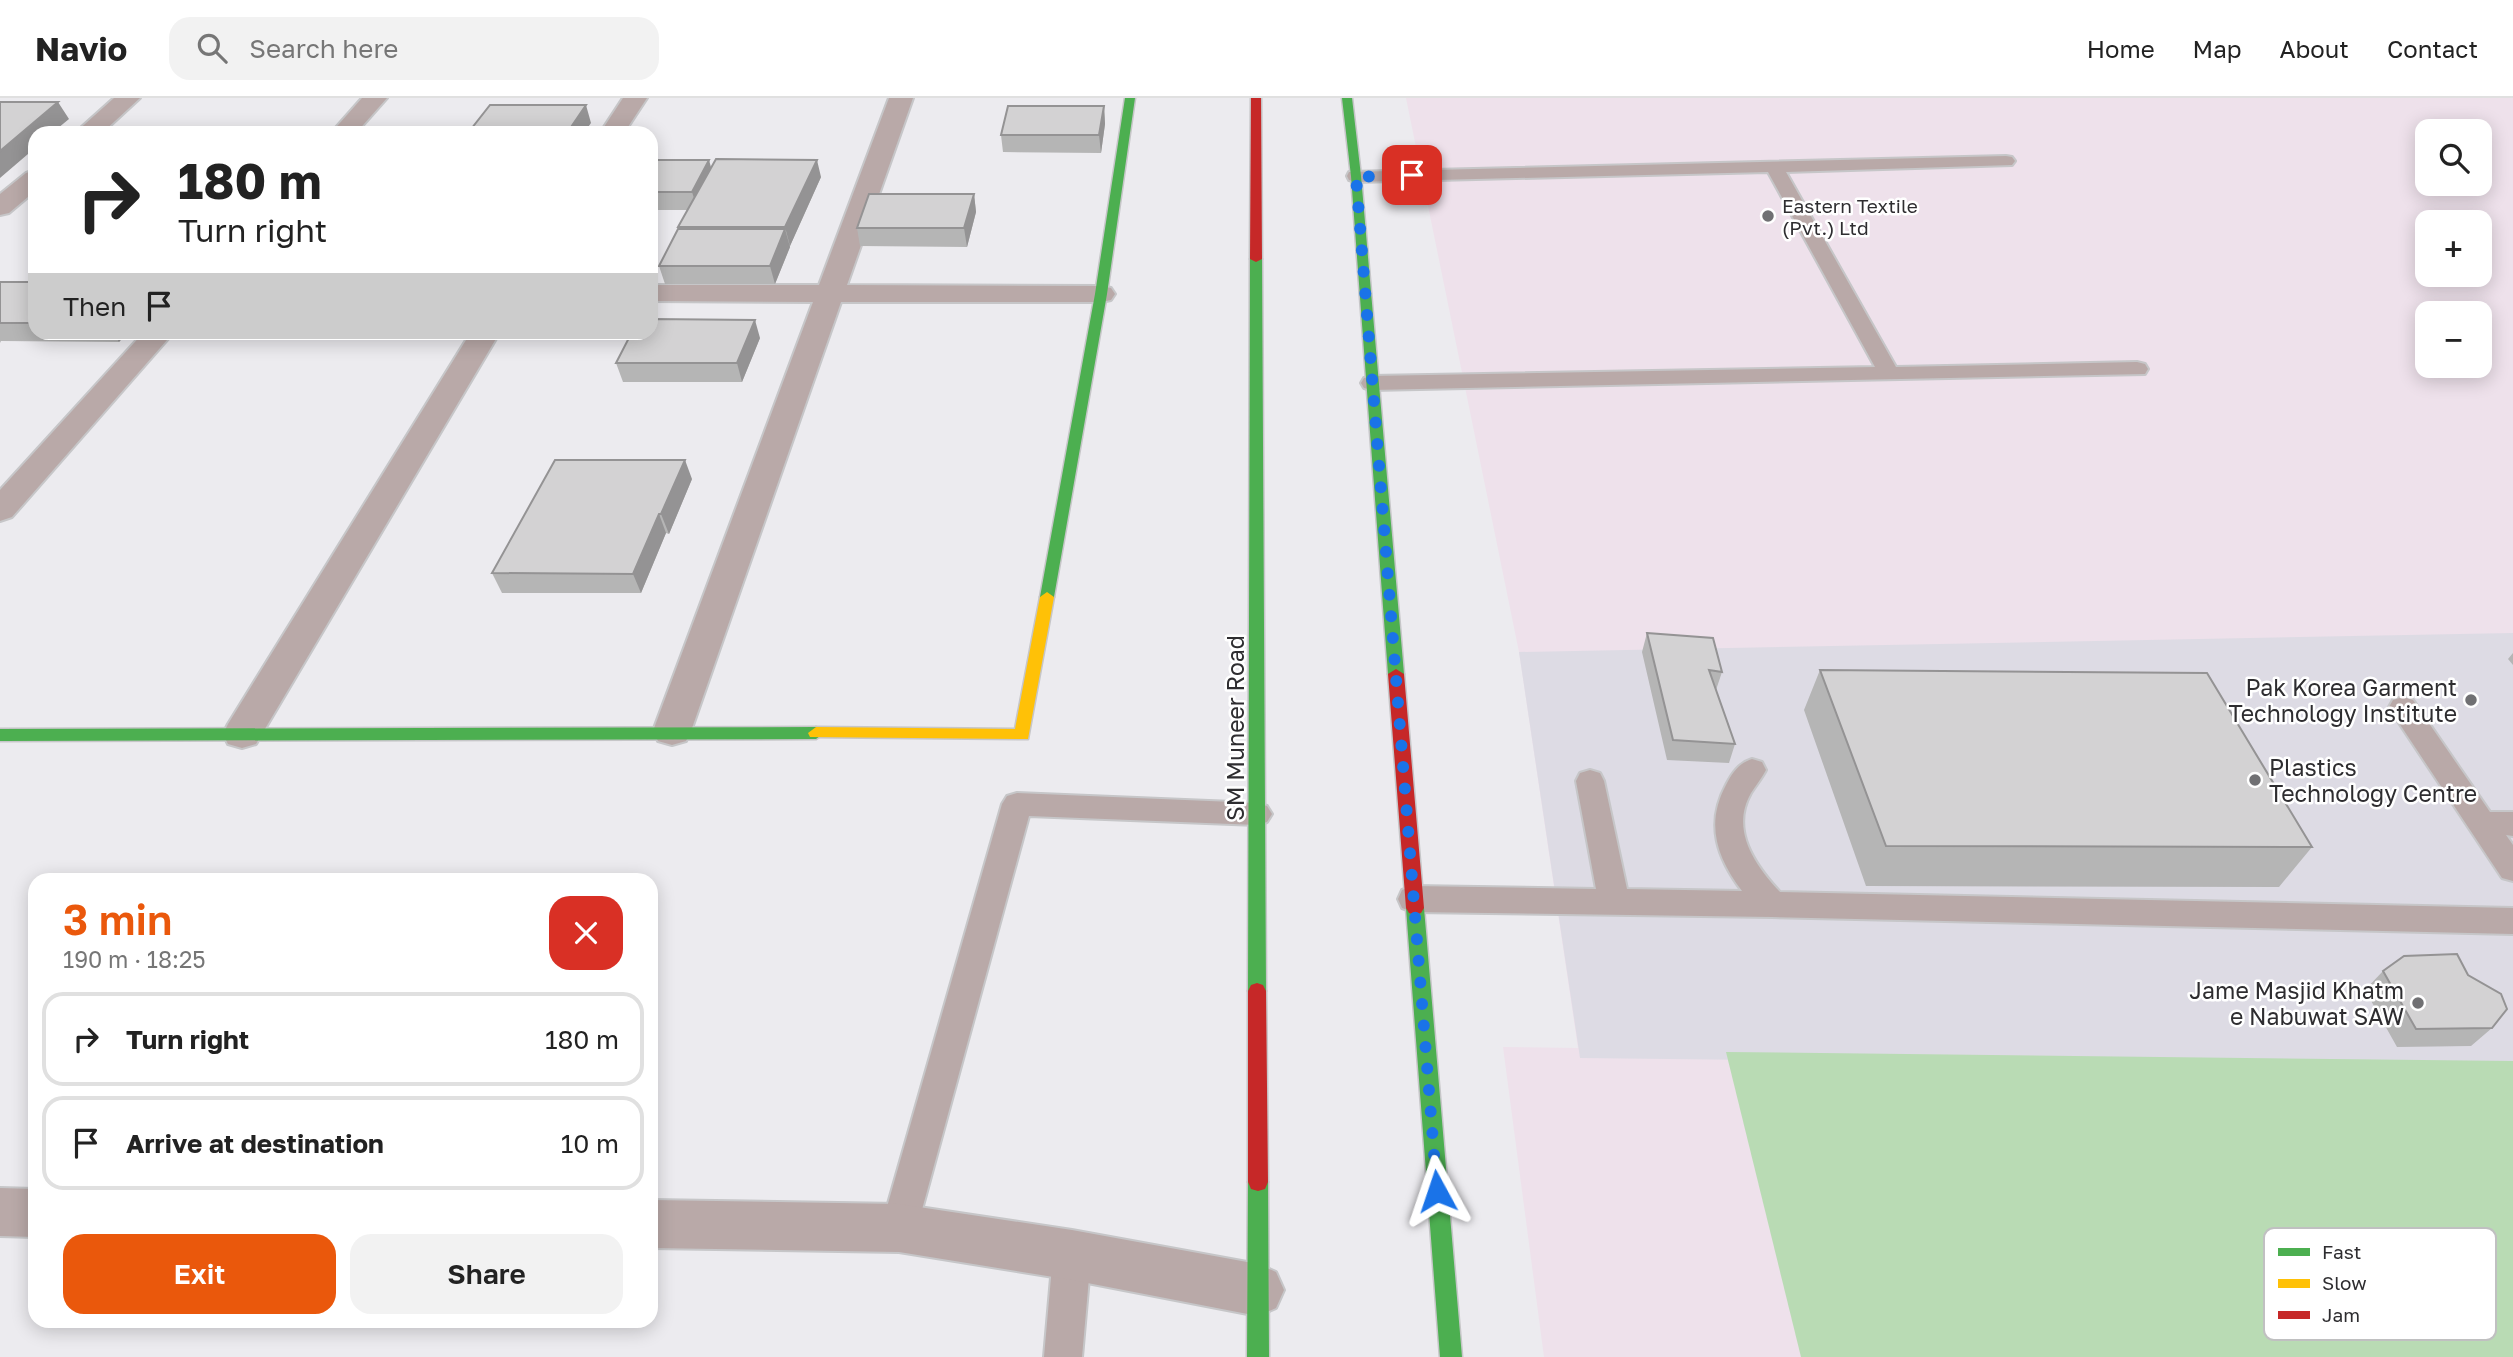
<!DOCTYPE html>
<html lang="en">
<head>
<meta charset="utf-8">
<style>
  body { margin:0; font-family:"Golos Text",sans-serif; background:#f2f2f2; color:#222; height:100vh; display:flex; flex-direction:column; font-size:26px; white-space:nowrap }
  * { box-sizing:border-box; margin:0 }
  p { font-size:23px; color:#767676 }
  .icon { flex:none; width:38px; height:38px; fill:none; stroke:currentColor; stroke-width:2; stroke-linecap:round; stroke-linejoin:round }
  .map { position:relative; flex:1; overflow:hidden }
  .sheet { position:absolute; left:28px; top:775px; width:630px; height:455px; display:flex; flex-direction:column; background:#fff; border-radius:21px; box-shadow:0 4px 18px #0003 }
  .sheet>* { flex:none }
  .guide { position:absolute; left:28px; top:28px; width:630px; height:214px; border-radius:21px; box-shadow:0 4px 18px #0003; background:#fff; color:#222; overflow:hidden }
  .tools { position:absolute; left:2415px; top:21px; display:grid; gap:14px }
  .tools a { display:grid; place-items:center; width:77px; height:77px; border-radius:14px; background:#fff; box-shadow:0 4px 18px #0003; font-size:35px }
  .pin { position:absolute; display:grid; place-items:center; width:60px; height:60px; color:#fff; margin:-30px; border-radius:14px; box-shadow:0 4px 10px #0006 }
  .me { position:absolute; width:77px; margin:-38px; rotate:355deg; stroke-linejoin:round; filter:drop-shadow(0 0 5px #0008) }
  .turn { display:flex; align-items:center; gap:24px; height:147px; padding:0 35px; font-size:32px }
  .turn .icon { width:91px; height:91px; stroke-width:2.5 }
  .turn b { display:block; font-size:49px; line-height:60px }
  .then { display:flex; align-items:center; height:66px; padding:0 35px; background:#0003; gap:14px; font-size:26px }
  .round { display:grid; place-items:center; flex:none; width:74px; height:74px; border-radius:21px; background:#f2f2f2 }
  .summary { display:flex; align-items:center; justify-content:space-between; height:119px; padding:0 35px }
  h1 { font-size:42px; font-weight:600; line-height:52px; color:#ea580c }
  .primary-button { display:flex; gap:14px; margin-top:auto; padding:14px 35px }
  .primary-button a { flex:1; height:80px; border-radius:21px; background:#ea580c; color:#fff; font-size:28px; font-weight:600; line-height:80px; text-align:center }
  .primary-button a+a { background:#f2f2f2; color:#222 }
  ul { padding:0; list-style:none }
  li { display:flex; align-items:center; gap:21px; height:94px; margin:0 14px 10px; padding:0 21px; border:4px solid #e0e0e0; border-radius:21px }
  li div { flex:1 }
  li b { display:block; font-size:26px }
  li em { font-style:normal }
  header { display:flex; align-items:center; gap:42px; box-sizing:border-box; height:98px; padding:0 35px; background:#fff; border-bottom:2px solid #e0e0e0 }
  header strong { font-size:33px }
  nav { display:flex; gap:38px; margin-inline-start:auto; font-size:24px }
  .search { width:490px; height:63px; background:#f2f2f2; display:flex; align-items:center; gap:18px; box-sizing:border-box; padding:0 24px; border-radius:21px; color:#767676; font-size:26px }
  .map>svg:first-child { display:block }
  .industrial { fill:#eee1eb; fill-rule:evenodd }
  .built { fill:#dddbe4 }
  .forest { fill:#b9dbb4 }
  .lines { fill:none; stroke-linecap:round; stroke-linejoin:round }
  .lane-casing { stroke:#c6c6c8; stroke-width:4 }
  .street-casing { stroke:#c6c6c8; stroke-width:4 }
  .fast-casing { stroke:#c6c6c8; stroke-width:3 }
  .slow-casing { stroke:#c6c6c8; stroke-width:3 }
  .jam-casing { stroke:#c6c6c8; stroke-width:3 }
  .lane { fill:#b9a9a8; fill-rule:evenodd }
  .street { fill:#b9a9a8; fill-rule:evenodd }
  .fast { fill:#4caf50; fill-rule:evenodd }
  .slow { fill:#ffc107; fill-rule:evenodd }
  .jam { fill:#c62828; fill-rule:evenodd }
  .wall { fill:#b5b5b5 }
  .shaded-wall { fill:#949394 }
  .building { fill:#d3d2d3; stroke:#949394; stroke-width:2 }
  .route { stroke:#1a73e8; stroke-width:12; stroke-dasharray:0 21.6 }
  .poi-dot { fill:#707073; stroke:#fff; stroke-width:2.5 }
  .labels { text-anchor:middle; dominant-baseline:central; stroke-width:5; stroke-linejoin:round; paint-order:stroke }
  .far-poi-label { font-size:19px; fill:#2e2d30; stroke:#fff; text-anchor:start }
  .poi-label { font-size:23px; fill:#2e2d30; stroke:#fff; text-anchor:end }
  .street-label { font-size:23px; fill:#2e2d30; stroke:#fff }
  .key { fill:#fff; stroke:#c0c0c1; stroke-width:2 }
  .key-label { font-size:19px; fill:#2e2d30 }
</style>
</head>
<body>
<header>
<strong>Navio</strong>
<div class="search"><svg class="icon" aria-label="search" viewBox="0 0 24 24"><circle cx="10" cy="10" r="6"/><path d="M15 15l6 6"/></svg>Search here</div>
<nav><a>Home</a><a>Map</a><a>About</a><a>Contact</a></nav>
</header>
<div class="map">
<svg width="2513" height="1259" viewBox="0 0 2513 1259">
  <rect width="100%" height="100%" fill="#ecebef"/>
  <path class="industrial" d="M1406,0H2513V1259H1544L1503,949L1578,950L1519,554ZM2427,33H2480V86H2427ZM2427,124H2480V177H2427ZM2427,215H2480V268H2427Z"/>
  <path class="built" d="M2513,535V970L1580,960L1519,554Z"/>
  <path class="forest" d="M1726,954L2513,963V1259H1801Z"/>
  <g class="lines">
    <defs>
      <path id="lane" d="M2006,58L2012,59L2015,63L2012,67L1786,74L1896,269L2137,264L2145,266L2148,271L2145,276L1372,292L1364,290L1361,285L1364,280L1372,278L1875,269L1768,74L1356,84L1349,82L1347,78L1349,74Z
        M2403,599L2413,602L2490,714H2513V738L2506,737L2513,747V783L2502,780L2393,616L2389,609L2393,602Z
        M1752,661L1762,664L1766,672C1762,680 1756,687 1751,695C1730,732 1755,767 1780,794L2513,810V836L1772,819L1413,814L1402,810L1398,801L1402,792L1413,788L1596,791L1576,683L1580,675L1590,672L1600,675L1604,683L1627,791L1742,793C1717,760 1705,726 1726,687C1732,675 1739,665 1752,661Z
        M1017,695L1257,705L1267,708L1272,716L1267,724L1257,727L1029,718L917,1130L912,1142L899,1148L886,1142L881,1130L1002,706L1007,698Z
        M1072,1139L1085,1144L1091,1157L1082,1259H1044L1053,1157L1059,1144Z"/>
      <path id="street" d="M114,0H140L102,35H75Z
        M362,0H387L356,35H331Z
        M623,0H647L624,35H600Z
        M889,0H913L847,187L1101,188L1111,190L1115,196L1111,202L1101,204H841L691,633L686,643L672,647L658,643L653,633L813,204L651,203V187H819Z
        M35,72V93L9,115L0,117V96L26,75Z
        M144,234H174L12,419L0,423V392Z
        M471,234H500L256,646L242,650L228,646L223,636L228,626Z
        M0,1090L35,1091V1139L0,1138Z
        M651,1102L899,1106L1072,1132L1258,1166L1276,1174L1284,1192L1276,1210L1258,1218L1072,1182L899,1154L651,1150Z"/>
      <path id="fast" d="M1125,0H1135L1107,196L1054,499L1047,504L1040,499L1095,196Z
        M1342,0H1352L1361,78L1404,576L1396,581L1388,576L1351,78Z
        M1256,158L1262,161L1266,893L1263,899L1257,901L1251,899L1248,893L1250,161Z
        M816,629L824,635L816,641L0,643V631Z
        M1415,803L1421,805L1424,810L1462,1259H1440L1406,810L1409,805Z
        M1258,1075L1265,1077L1268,1084L1269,1259H1247L1248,1084L1251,1077Z"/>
      <path id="slow" d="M1047,494L1054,499L1028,641L810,639L808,635L816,629L1015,631L1040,499Z"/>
      <path id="jam" d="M1251,0H1261L1262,161L1256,164L1250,161Z
        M1396,571L1404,576L1424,810L1421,815L1415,817L1409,815L1406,810L1388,576Z
        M1257,885L1263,887L1266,893L1268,1084L1265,1091L1258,1093L1251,1091L1248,1084V893L1251,887Z"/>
    </defs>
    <use href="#lane" class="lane-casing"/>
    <use href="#street" class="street-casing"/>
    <use href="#fast" class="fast-casing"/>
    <use href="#slow" class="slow-casing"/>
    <use href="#jam" class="jam-casing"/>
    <use href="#lane" class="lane"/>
    <use href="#street" class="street"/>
    <use href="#fast" class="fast"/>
    <use href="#slow" class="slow"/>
    <use href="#jam" class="jam"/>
  </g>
  <path class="wall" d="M1104,8L1105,26L1101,55L1003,54L1001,37Z
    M651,62L711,70L821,79L790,148V149L775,186H665L659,168L688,112H651Z
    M974,96L976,114L967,149L860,148L857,130Z
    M0,184H35V234H128L119,244L1,243L0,245Z
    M760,240L742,284H623L616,265Z
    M692,381L669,436L666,435L641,495H502L492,475Z
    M1647,535L1722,574L1716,592L1735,646L1729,665L1667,662L1642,554Z
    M2513,555V567L2508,561Z
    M1820,572L2312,749L2279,789L1866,788L1804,612Z
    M2383,873L2468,877L2492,930L2471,948L2397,949L2365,892Z"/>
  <path class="shaded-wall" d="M58,4L69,21L52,35H35V50L0,80V53Z
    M586,7L591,25L584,35H567Z
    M1104,8L1105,26L1101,55L1099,37Z
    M709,62L714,80L698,112L692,94Z
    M817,62L821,79L790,148L785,129Z
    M974,96L976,114L967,149L964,130Z
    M785,131L790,149L775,186L770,168Z
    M755,222L760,240L742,284L737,265Z
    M113,234H128L119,244Z
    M685,362L692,381L669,436L661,416Z
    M659,416L666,435L641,495L633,476Z"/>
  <path class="building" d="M0,4H58L0,53Z
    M490,7H586L567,35H468Z
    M1008,8H1104L1099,37H1001Z
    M716,61L817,62L785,129H678Z
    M651,62H709L692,94H651Z
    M869,96H974L964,130H857Z
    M678,131H785L770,168H659Z
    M0,184H35V225H0Z
    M651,221L755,222L737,265H616L632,234H651Z
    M555,362H685L661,416H659L633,476L492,475Z
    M1647,535L1713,540L1722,574L1709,572L1735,646L1673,642Z
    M1820,572L2207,575L2312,749L1886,748Z
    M2457,856L2468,877L2501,896L2507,911L2492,930L2416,931L2383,873L2404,858Z"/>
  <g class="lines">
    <path class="route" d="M1412,77L1356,79L1437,1093"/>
  </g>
  <g class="poi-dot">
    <circle cx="1768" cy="118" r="7"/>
    <circle cx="2471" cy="602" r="7"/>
    <circle cx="2255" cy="682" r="7"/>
    <circle cx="2418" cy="905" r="7"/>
  </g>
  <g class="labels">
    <g class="far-poi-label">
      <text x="1782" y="107">Eastern Textile<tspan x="1782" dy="22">(Pvt.) Ltd</tspan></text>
    </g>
    <g class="poi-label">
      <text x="2457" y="589">Pak Korea Garment<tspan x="2457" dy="26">Technology Institute</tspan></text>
      <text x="2269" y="669" text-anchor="start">Plastics<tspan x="2269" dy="26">Technology Centre</tspan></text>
      <text x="2404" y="892">Jame Masjid Khatm<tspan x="2404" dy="26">e Nabuwat SAW</tspan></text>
    </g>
    <g class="street-label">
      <text transform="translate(1235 630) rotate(-90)">SM Muneer Road</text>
    </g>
  </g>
  <rect x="2264" y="1130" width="232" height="112" rx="10" class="key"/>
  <rect x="2278" y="1150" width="32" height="8" fill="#4caf50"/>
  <rect x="2278" y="1181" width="32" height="9" fill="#ffc107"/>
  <rect x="2278" y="1213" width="32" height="8" fill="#c62828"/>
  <g class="key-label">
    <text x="2322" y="1161">Fast</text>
    <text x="2322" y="1192">Slow</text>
    <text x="2322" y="1224">Jam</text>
  </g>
</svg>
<div class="tools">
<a><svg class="icon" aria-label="search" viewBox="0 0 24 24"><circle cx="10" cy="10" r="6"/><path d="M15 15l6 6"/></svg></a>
<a>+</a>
<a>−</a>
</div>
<div class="pin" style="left:1412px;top:77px;background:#d93025"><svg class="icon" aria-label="arrive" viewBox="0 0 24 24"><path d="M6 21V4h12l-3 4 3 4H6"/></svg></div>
<svg class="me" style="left:1437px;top:1093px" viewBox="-20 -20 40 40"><path d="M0-17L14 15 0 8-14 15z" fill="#1a73e8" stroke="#fff" stroke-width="4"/></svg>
<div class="guide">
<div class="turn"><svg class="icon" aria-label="right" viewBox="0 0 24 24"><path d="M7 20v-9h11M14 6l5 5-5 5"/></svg><div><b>180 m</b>Turn right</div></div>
<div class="then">Then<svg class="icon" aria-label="arrive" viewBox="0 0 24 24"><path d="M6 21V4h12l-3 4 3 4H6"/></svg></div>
</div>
<section class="sheet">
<div class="summary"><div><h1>3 min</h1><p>190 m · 18:25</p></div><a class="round" style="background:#d93025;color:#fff"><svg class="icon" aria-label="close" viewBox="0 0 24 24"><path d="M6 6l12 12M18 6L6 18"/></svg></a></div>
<ul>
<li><svg class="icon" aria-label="right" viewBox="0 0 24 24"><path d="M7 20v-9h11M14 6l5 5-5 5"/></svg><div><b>Turn right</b></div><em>180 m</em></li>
<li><svg class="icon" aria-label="arrive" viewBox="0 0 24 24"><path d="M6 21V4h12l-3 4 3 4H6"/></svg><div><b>Arrive at destination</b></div><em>10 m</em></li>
</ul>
<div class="primary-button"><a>Exit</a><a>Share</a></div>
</section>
</div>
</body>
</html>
